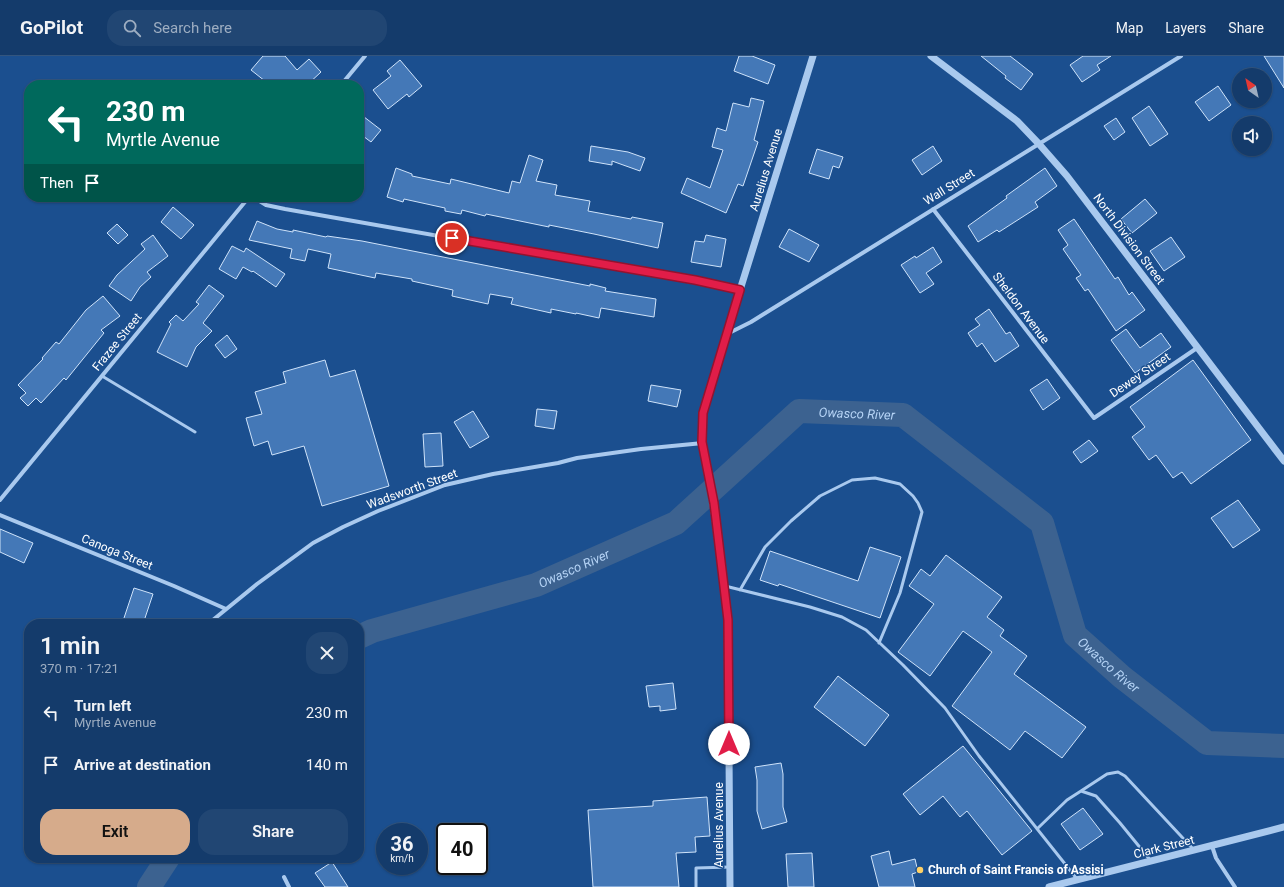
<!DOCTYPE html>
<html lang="en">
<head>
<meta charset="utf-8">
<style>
  body { margin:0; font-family:Roboto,sans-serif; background:#214673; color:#f1f3f6; height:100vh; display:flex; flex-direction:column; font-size:15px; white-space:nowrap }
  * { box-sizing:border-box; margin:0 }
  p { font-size:13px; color:#9dadc1 }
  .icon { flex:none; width:22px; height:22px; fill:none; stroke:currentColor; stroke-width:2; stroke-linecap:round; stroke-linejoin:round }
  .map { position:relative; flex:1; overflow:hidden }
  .drawer { position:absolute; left:24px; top:563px; width:340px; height:244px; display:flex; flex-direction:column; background:#143b6b; border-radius:16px; box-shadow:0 1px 3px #0004,0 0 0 1px #33557e }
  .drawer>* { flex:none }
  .banner { position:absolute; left:24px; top:24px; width:340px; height:122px; border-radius:16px; box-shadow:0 1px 3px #0004,0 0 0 1px #33557e; background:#00695c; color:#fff; overflow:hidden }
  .needle { width:26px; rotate:326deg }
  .controls { position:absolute; left:1232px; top:12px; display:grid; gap:8px }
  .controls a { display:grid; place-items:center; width:40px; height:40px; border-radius:50%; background:#143b6b; box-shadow:0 1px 3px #0004,0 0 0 1px #33557e; font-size:20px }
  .speed { position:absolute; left:376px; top:767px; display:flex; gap:8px; font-size:20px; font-weight:700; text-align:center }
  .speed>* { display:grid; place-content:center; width:52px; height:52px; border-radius:50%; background:#143b6b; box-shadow:0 1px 3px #0004,0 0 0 1px #33557e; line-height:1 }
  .speed small { font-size:10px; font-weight:400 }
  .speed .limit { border:2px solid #111; border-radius:6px; background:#fff; color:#111 }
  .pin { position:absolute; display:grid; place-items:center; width:34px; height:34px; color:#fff; margin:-17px; border:2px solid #fff; border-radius:50%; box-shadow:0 1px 4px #0007 }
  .me { position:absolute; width:44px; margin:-22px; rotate:0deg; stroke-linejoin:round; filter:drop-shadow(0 0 3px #0008) }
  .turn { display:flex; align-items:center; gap:14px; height:84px; padding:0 16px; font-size:18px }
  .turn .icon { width:52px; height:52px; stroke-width:2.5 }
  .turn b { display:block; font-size:28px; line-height:34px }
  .then { display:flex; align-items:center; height:38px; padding:0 16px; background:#0003; gap:8px; font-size:15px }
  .round { display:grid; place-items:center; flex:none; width:42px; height:42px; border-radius:16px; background:#214673 }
  .summary { display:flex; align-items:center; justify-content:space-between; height:68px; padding:0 16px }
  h1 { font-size:24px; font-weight:600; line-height:30px }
  .action { display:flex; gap:8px; margin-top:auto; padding:8px 16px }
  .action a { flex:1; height:46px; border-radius:16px; background:#d6ab8b; color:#111; font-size:16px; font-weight:600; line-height:46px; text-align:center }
  .action a+a { background:#214673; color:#f1f3f6 }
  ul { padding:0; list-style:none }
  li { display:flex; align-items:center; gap:12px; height:52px; padding:0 16px }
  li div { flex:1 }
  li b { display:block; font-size:15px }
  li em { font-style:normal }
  header { display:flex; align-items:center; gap:24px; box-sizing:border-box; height:56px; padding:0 20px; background:#143b6b; border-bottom:1px solid #33557e }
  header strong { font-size:19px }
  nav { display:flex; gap:22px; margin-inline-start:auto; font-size:14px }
  .search { width:280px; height:36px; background:#214673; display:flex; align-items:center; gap:10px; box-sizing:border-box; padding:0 14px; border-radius:16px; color:#9dadc1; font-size:15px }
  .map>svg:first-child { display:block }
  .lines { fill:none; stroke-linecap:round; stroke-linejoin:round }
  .river { stroke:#3c6290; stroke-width:24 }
  .building { fill:#4478b7; stroke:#cfe3fa }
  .service { stroke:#a9c9ee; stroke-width:3 }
  .minor { stroke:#a9c9ee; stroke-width:4 }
  .tertiary { stroke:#a9c9ee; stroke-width:7 }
  .route-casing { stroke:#92132f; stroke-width:10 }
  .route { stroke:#e11d48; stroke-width:7 }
  .poi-dot { fill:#ffd166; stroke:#1b4f8f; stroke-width:1.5 }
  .labels { text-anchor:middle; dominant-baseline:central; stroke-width:3; stroke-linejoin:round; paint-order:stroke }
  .street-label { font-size:12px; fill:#fff; stroke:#1b4f8f }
  .poi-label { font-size:12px; font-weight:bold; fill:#fff; stroke:#1b4f8f; text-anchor:start }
  .water-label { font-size:13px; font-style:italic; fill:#b5d3f5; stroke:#1b4f8f }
</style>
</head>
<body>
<header>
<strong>GoPilot</strong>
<div class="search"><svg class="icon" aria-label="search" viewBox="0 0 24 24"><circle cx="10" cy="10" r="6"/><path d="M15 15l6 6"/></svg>Search here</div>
<nav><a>Map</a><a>Layers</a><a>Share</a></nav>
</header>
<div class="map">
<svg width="1284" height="831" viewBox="0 0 1284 831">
  <rect width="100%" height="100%" fill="#1b4f8f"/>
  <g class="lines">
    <g class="river">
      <path id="s1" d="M359,581L372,575L536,529L676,467L799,355L903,359L1042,467L1075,579L1122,621L1207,687L1284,690"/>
      <path d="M149,831L168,802"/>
    </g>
  </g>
  <path class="building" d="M263,0H285L297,14L309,3L321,16L307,29H270L251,14Z
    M739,0H752L775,9L768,28L734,15Z
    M981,0H1010L1033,18L1021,34L1005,22L1006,20Z
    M1083,0H1111L1097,9L1100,14L1082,26L1070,9Z
    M1264,0H1284V32Z
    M400,4L422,30L409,41L407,38L388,53L373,34L391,20L387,15Z
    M1218,30L1231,49L1209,65L1195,46Z
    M751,42L764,45L754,84L758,86L743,130L738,128L726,157L681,137L687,122L710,132L723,94L712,91L717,72L726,75L733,47L749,51Z
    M1149,50L1168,78L1150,90L1132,62Z
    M359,57L381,74L371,86L359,77Z
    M1116,62L1125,76L1114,84L1104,70Z
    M591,90L628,96L645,102L640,115L612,105V109L589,105Z
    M933,90L942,105L922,119L912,104Z
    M817,93L843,101L839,112L833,110L829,123L809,117Z
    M529,99L543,104L536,125L557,129L555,139L590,145L588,155L631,163L632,161L663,167L658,192L594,178L549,169V171L486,158L485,160L462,154L461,158L445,155V152L404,143L403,146L387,141L396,112L412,118V120L450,128L451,123L509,137L512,125L520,127Z
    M1045,112L1057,130L1035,146L1038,151L999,176L997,174L978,186L968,170L1007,142L1006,140Z
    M1145,143L1157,157L1132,177L1121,163Z
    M173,151L194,169L181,183L161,166Z
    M1074,163L1115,223L1118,221L1129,239L1132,236L1145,254L1116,275L1088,233L1085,235L1076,222L1081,219L1063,193L1068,189L1058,174Z
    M257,165L277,173L293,176V174L326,181L327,180L362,185L590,230V228L606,232L605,235L656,243L654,261L601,252L599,262L576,257V258L551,253V257L511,248L513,242L490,238L488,248L452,240L453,234L412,225V223L376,217L375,222L328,212L331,198L308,193L305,205L290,202L292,193L249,184Z
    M117,168L128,179L118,188L107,177Z
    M789,173L819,189L809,206L779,191Z
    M153,179L168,200L147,216L151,221L140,231L131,245L109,230L117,219L145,193L141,188Z
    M706,179L726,183L721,211L691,206L695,185L704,186Z
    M1171,181L1185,201L1164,215L1150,195Z
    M232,190L244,196L246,192L285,218L276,231L253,215L252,216L243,211L236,223L219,213Z
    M933,191L942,206L926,217L934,228L920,237L901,209L915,200L916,202Z
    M209,229L224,240L203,267L212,275L196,291L187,311L157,296L171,268L169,266L176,259L183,265L199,248L196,246Z
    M103,240L120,260L101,274L104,277L66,324L64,322L41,347L36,342L28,350L20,342L26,337L18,329L43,303L42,302L56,286L59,288L86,254Z
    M989,253L1006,278L1010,276L1019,290L995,306L982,287L977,291L968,277L980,269L975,263Z
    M1126,273L1140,292L1161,277L1171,291L1135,317L1111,284Z
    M227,279L237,293L225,302L215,289Z
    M325,304L330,321L355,314L389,430L322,450L304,390L272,399L268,385L254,390L246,362L262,358L255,336L286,327L283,316Z
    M1193,304L1251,384L1191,428L1182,416L1173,422L1156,399L1149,404L1132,381L1145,371L1130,351Z
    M1047,323L1060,342L1043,354L1030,334Z
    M651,329L681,334L677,351L648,345Z
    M537,353L557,355L554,373L535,370Z
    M473,355L489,381L470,392L454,366Z
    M441,377L443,410L425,411L423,378Z
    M1089,384L1098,395L1081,407L1073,396Z
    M1238,444L1260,474L1233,492L1211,462Z
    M0,473L33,487L24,507L0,496Z
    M870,491L901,501L880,562L779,528L778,530L760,524L770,495L858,525Z
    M946,499L1002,541L987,561L1004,574L1000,580L1027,600L1014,618L1086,671L1062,702L1025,675L1010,694L952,650L992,596L963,575L930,620L898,596L934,548L909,530L921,513L930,520Z
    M134,532L153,538L143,568H133L123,565Z
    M838,620L889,659L865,690L814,651Z
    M673,627L676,653L660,655V650L649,651L646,630Z
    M963,690L1032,775L1002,799L967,755L960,761L943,740L920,759L903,738Z
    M781,707L783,718V751L787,766L762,773L757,755V724L755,711Z
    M707,741L710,780L695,781L696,796L676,797L679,831H593L588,754L653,750V745Z
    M1083,752L1103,778L1080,794L1061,768Z
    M889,795L892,809L915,803L918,816L912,818L915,831H879L871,800Z
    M812,797L814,831H788L786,798Z
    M332,806L348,831H325L315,817Z"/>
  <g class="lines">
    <path class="service" d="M102,320L195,376
      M725,530L810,551L842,561L866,574L903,609L945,652L979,700L1077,823
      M740,534L765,491L791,465L820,440L852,424L875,422L900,428L913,440L918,447L922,456L900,537L879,587
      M1081,735L1107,718L1118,716L1125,720L1194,794
      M1038,772L1067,744L1081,735L1096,740L1120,767L1151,805
      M696,831V812L730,811"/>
    <path class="minor" d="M341,29L365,0
      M253,141L266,149L285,153L695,225L740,234
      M933,153L1094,362L1197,292
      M727,278L751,266L1181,0
      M0,444L249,141
      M0,459L174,530L226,553
      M208,568L257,528L313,487L343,471L378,455L445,429L493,418L558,407L577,402L641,393L703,387
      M1212,790L1216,802L1235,831
      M284,821L289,831"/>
    <path class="tertiary" d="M931,0L1017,65L1039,88L1067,120L1284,405
      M730,831L728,564L713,447L703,387V357L740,234L813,0
      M1049,831L1284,771"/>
  </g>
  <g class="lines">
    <defs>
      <path id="route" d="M452,182L695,224L740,234L703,357L702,386L714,447L728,564L729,688"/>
    </defs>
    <use href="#route" class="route-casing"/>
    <use href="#route" class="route"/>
  </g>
  <circle class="poi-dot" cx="920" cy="814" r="4"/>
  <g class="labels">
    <g class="street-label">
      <text transform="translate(766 114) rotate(-73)">Aurelius Avenue</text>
      <text transform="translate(949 131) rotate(-32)">Wall Street</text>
      <text transform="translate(1129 183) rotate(53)">North Division Street</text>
      <text transform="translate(1021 252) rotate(53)">Sheldon Avenue</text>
      <text transform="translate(117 286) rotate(-51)">Frazee Street</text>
      <text transform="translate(1140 319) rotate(-34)">Dewey Street</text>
      <text transform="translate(412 433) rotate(-20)">Wadsworth Street</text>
      <text transform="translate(117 496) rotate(22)">Canoga Street</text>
      <text transform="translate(719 769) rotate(-90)">Aurelius Avenue</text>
      <text transform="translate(1164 791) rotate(-14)">Clark Street</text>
    </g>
    <g class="poi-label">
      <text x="928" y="814">Church of Saint Francis of Assisi</text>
    </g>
    <g class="water-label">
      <text stroke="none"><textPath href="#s1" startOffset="562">Owasco River</textPath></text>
      <text stroke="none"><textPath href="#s1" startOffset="226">Owasco River</textPath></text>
      <text stroke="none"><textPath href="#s1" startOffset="946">Owasco River</textPath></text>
    </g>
  </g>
</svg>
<div class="controls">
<a><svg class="needle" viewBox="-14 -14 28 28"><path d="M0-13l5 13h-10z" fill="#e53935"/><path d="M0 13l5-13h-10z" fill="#9dadc1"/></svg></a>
<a><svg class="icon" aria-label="sound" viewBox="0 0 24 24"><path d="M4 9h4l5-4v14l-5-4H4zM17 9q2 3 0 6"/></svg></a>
</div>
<div class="speed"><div>36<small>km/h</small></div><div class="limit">40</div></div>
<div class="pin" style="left:452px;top:182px;background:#d93025"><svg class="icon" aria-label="arrive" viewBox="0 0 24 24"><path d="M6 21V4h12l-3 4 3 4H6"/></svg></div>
<svg class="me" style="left:729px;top:688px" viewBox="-20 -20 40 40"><circle r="19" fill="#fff"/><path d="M0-13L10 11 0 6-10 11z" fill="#e11d48"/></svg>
<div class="banner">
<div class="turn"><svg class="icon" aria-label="left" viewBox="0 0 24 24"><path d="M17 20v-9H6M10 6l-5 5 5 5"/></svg><div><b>230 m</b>Myrtle Avenue</div></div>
<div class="then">Then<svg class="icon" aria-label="arrive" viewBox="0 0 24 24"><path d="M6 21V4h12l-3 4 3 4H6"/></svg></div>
</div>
<section class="drawer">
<div class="summary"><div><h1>1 min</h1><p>370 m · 17:21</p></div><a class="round"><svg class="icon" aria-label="close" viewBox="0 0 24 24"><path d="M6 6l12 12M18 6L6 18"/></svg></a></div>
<ul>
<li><svg class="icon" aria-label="left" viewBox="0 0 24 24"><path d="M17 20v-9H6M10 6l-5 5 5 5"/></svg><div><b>Turn left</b><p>Myrtle Avenue</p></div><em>230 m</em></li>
<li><svg class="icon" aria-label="arrive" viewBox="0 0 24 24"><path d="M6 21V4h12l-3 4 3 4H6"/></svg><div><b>Arrive at destination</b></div><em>140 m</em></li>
</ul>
<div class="action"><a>Exit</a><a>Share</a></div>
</section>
</div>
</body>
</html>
